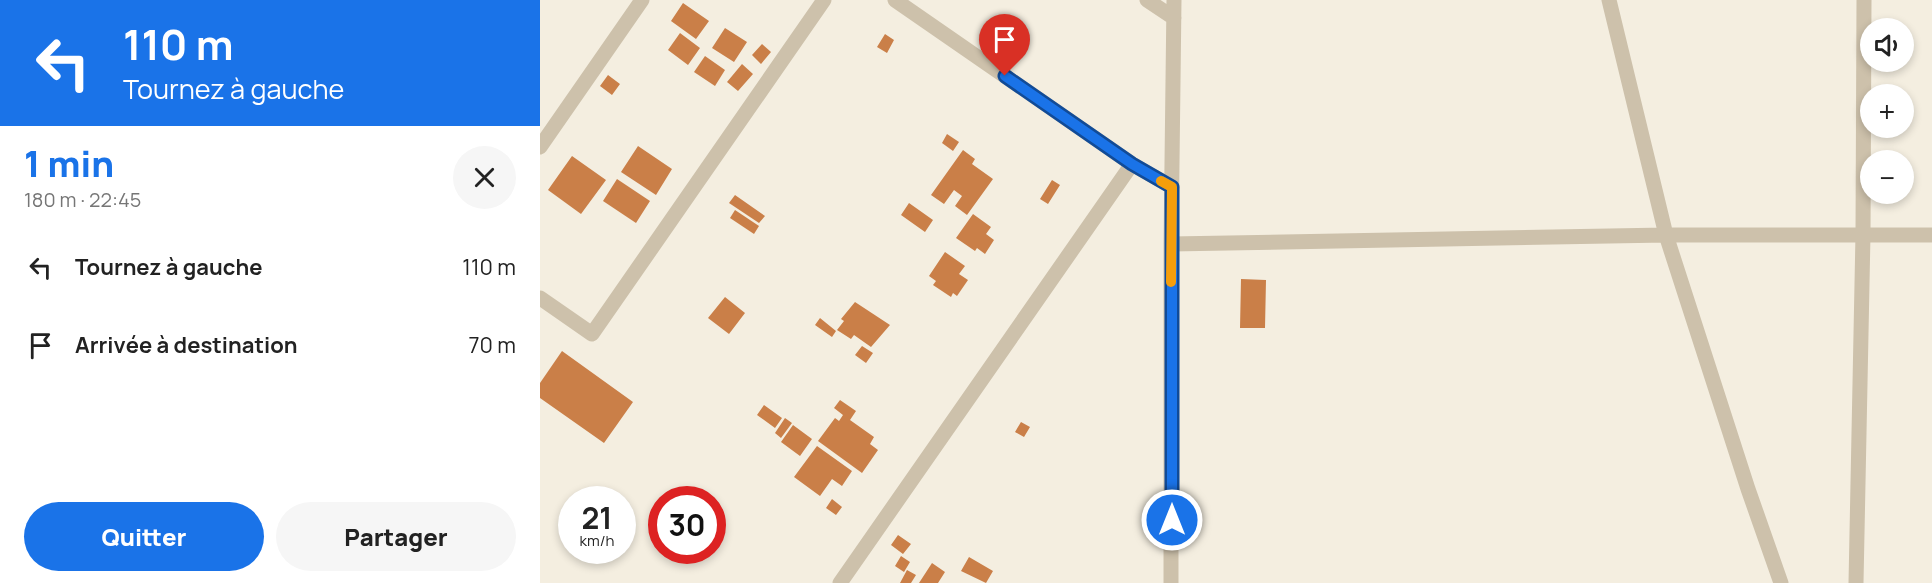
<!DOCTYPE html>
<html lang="fr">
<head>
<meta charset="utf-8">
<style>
  body { margin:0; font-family:Manrope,sans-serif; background:#f6f6f6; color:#222; height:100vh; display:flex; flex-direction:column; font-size:22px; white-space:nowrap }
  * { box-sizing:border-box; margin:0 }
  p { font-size:20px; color:#767676 }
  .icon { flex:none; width:33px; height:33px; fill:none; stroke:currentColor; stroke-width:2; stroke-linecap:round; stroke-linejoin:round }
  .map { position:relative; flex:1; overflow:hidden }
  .panel { display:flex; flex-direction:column; background:#fff; width:540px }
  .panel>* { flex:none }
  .guide { background:#1a73e8; color:#fff; overflow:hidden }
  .controls { position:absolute; left:1320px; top:18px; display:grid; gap:12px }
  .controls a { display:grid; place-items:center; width:54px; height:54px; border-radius:50%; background:#fff; box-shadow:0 3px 9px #0003; font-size:30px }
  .speed { position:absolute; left:18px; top:486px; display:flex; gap:12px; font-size:30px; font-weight:700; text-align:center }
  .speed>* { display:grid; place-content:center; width:78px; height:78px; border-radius:50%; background:#fff; box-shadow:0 3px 9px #0003; line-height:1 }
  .speed small { font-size:15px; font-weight:400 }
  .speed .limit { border:9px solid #d22; background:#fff; color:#111 }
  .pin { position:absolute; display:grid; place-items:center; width:51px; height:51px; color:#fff; margin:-62px -26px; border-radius:50% 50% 50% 0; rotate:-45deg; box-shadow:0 0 6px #0007 }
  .pin .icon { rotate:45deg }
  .me { position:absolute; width:66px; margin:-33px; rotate:0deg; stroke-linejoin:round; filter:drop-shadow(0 0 4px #0008) }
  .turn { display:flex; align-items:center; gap:21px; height:126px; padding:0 24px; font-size:27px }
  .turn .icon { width:78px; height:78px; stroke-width:2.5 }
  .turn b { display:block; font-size:42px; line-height:51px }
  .round { display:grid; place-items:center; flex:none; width:63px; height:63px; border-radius:32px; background:#f6f6f6 }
  .summary { display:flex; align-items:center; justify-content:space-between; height:102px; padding:0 24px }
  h1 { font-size:36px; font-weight:800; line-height:45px; color:#1a73e8 }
  .cta { display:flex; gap:12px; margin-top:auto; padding:12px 24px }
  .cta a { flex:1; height:69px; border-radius:36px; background:#1a73e8; color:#fff; font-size:24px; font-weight:800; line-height:69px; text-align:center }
  .cta a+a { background:#f6f6f6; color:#222 }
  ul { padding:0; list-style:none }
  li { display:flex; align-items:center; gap:18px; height:78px; padding:0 24px }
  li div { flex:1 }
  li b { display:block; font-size:22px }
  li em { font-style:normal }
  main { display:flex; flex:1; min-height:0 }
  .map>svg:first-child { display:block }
  .building { fill:#ca7f48 }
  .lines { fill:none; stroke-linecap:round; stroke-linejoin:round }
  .street { stroke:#cdc1ab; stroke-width:15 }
  .route-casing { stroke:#114b97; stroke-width:15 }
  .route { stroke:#1a73e8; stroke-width:10 }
  .slow { stroke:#f59e0b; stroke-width:10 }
</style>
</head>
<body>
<main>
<section class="panel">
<div class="guide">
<div class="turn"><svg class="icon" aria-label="left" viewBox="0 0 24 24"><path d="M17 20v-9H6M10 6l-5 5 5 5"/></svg><div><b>110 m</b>Tournez à gauche</div></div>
</div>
<div class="summary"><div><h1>1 min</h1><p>180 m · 22:45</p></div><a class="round"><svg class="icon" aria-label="close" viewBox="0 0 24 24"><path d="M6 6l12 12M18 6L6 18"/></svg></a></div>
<ul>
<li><svg class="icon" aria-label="left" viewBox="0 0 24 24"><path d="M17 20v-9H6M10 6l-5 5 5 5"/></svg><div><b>Tournez à gauche</b></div><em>110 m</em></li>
<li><svg class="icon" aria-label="arrive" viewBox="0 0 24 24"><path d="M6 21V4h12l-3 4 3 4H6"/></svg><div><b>Arrivée à destination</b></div><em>70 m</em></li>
</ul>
<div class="cta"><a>Quitter</a><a>Partager</a></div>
</section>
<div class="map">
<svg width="1392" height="583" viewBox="0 0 1392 583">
  <rect width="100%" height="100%" fill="#f4eee0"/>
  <path class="building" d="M143,3L169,21L156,39L131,21Z
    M185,28L207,42L194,62L172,48Z
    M140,33L160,48L148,65L128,50Z
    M345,34L354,40L347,53L337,47Z
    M222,44L231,52L221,64L212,55Z
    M165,56L185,70L175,86L154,72Z
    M202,64L213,74L198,91L187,82Z
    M68,75L80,84L72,95L60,86Z
    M407,134L419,142L413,151L402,143Z
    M98,146L132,169L116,195L81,172Z
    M423,150L435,159L432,164L453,179L427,215L415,206L422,196L414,190L404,204L391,195Z
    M32,156L66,180L41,214L8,190Z
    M77,179L110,201L96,223L63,201Z
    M512,180L520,185L508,204L500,199Z
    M195,195L225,216L219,223L189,203Z
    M369,203L393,220L385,232L361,215Z
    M195,210L219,226L214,234L190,218Z
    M433,214L451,227L446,234L454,240L445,254L437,248L435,251L416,238Z
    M405,252L425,266L419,274L428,280L417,296L413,293L411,297L393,285L396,281L389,276Z
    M701,279L726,280L725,328H700Z
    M185,297L205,313L189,334L168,318Z
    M315,302L350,325L331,347L314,335L311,339L297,330L304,321L301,319Z
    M280,318L296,331L292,337L275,325Z
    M322,346L333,353L326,363L315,355Z
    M22,351L93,402L64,443L0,398V383Z
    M300,400L316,411L310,420L334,437L330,444L338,450L322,473L278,441L295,418L299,421L303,415L294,408Z
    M224,405L242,418L235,428L217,415Z
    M245,418L252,423L241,438L235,433Z
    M481,422L490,427L484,437L475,432Z
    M253,425L272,439L260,456L241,442Z
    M277,446L312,471L302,486L292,479L280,496L254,477Z
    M292,499L302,507L296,515L286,508Z
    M358,535L371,544L363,554L351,545Z
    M361,556L370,562L364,572L355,566Z
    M429,557L453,571L446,583L421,571Z
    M392,563L405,572L398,583H379Z
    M367,570L376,575L371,583H360Z"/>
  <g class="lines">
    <path class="street" d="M355,0L592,164L632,187
      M607,0L634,18
      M1069,0L1126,235L1208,489L1241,583
      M0,147L102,0
      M631,244L1126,235H1392
      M0,298L52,334L284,0
      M300,583L592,164
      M631,583V244L634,0
      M1316,583L1323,234L1324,0"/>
  </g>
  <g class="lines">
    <defs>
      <path id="route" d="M465,76L592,164L632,187V520"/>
    </defs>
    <use href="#route" class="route-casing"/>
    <use href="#route" class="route"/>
    <path class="slow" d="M621,181L632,187L631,282"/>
  </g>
</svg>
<div class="controls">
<a><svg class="icon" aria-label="sound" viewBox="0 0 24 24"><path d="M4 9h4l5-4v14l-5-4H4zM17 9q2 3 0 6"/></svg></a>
<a>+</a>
<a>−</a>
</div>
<div class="speed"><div>21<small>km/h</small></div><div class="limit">30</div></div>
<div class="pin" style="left:465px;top:76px;background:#d93025"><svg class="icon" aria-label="arrive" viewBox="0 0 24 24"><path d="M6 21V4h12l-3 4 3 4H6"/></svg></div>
<svg class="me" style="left:632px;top:520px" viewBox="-20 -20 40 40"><circle r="17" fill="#1a73e8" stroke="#fff" stroke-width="3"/><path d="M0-11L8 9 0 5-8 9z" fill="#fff"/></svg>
</div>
</main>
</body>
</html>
